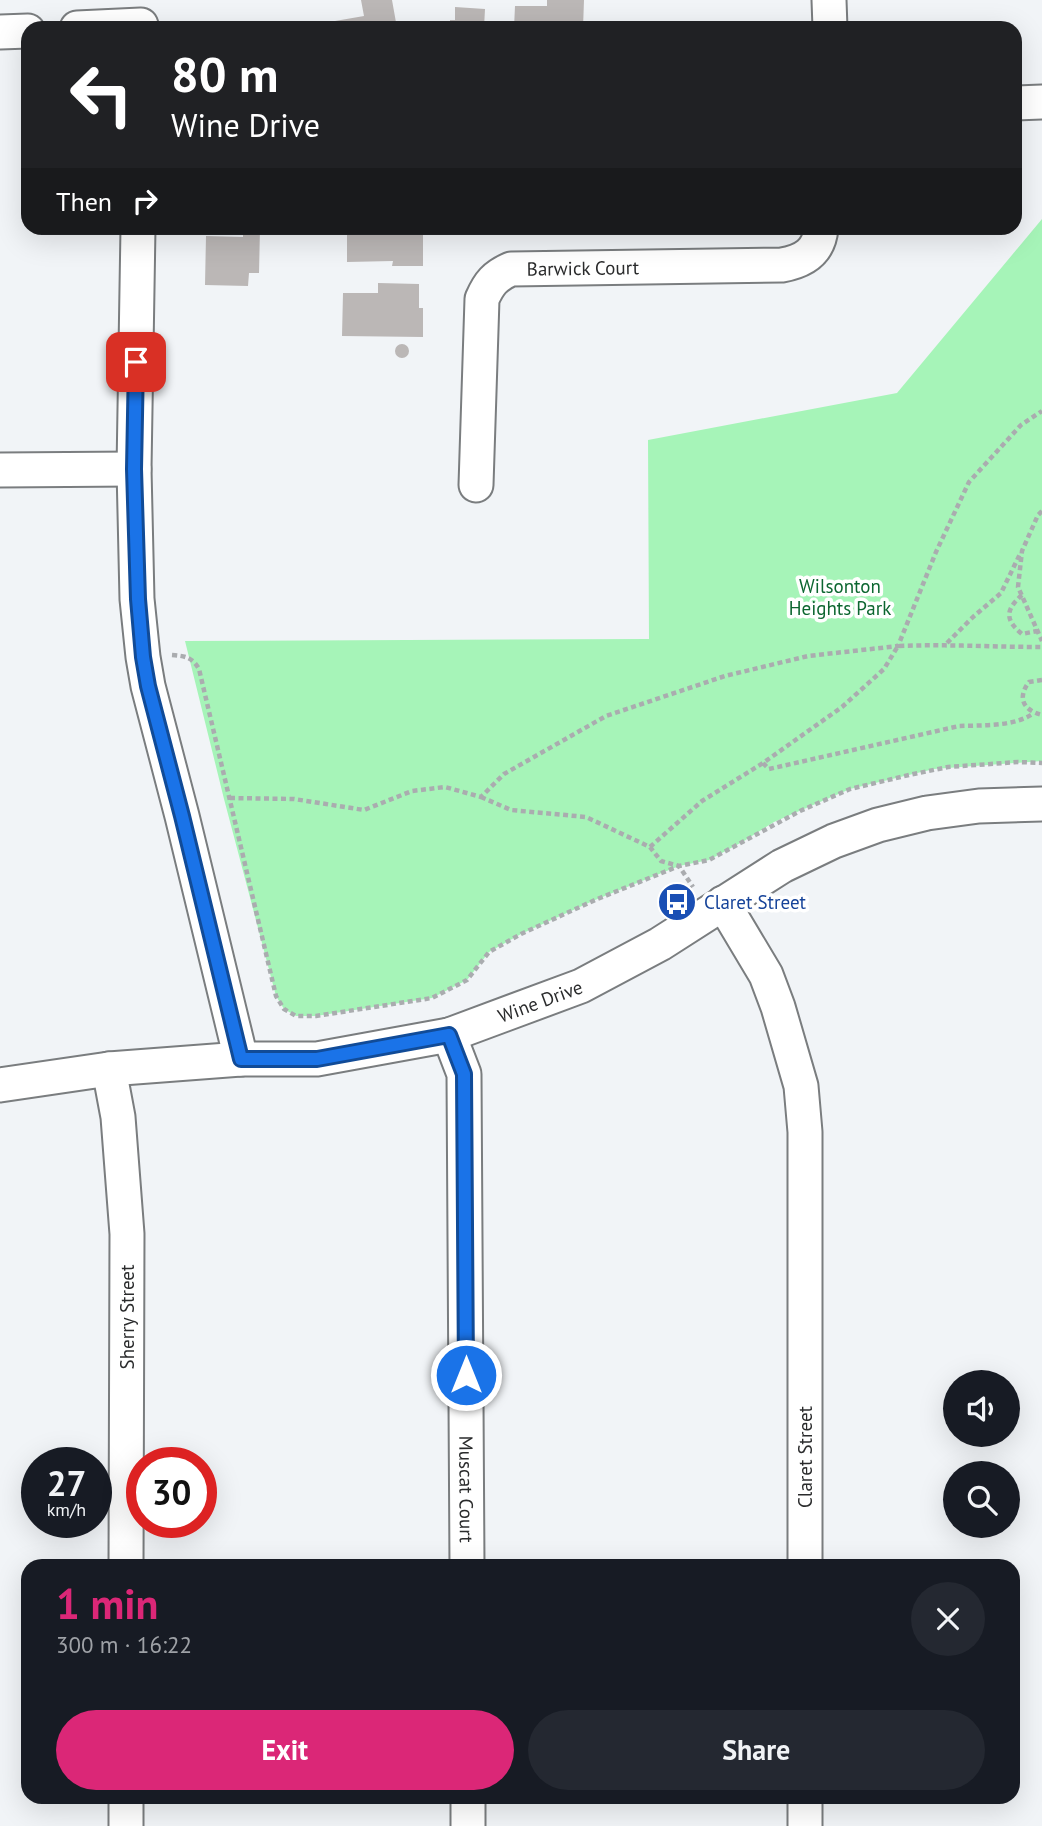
<!DOCTYPE html>
<html lang="en">
<head>
<meta charset="utf-8">
<style>
  body { margin:0; font-family:"PT Sans",sans-serif; background:#242831; color:#f1f3f6; height:100vh; display:flex; flex-direction:column; font-size:26px; white-space:nowrap }
  * { box-sizing:border-box; margin:0 }
  p { font-size:23px; color:#9ea1a6 }
  .icon { flex:none; width:38px; height:38px; fill:none; stroke:currentColor; stroke-width:2; stroke-linecap:round; stroke-linejoin:round }
  .map { position:relative; flex:1; overflow:hidden }
  .panel { position:absolute; left:21px; top:1559px; width:999px; height:245px; display:flex; flex-direction:column; background:#171b24; border-radius:21px; box-shadow:0 7px 28px #0002 }
  .panel>* { flex:none }
  .hud { position:absolute; left:21px; top:21px; width:1001px; height:214px; border-radius:21px; box-shadow:0 7px 28px #0002; background:#202124; color:#fff; overflow:hidden }
  .fabs { position:absolute; left:943px; top:1370px; display:grid; gap:14px }
  .fabs a { display:grid; place-items:center; width:77px; height:77px; border-radius:50%; background:#171b24; box-shadow:0 7px 28px #0002; font-size:35px }
  .speed { position:absolute; left:21px; top:1447px; display:flex; gap:14px; font-size:35px; font-weight:700; text-align:center }
  .speed>* { display:grid; place-content:center; width:91px; height:91px; border-radius:50%; background:#171b24; box-shadow:0 7px 28px #0002; line-height:1 }
  .speed small { font-size:18px; font-weight:400 }
  .speed .limit { border:10px solid #d22; background:#fff; color:#111 }
  .pin { position:absolute; display:grid; place-items:center; width:60px; height:60px; color:#fff; margin:-30px; border-radius:14px; box-shadow:0 4px 10px #0006 }
  .me { position:absolute; width:77px; margin:-38px; rotate:0deg; stroke-linejoin:round; filter:drop-shadow(0 0 5px #0008) }
  .turn { display:flex; align-items:center; gap:24px; height:147px; padding:0 35px; font-size:32px }
  .turn .icon { width:91px; height:91px; stroke-width:2.5 }
  .turn b { display:block; font-size:49px; line-height:60px }
  .then { display:flex; align-items:center; height:66px; padding:0 35px; background:#0003; gap:14px; font-size:26px }
  .round { display:grid; place-items:center; flex:none; width:74px; height:74px; border-radius:37px; background:#242831 }
  .overview { display:flex; align-items:center; justify-content:space-between; height:119px; padding:0 35px }
  h1 { font-size:42px; font-weight:800; line-height:52px; color:#db2777 }
  .primary-button { display:flex; gap:14px; margin-top:auto; padding:14px 35px }
  .primary-button a { flex:1; height:80px; border-radius:42px; background:#db2777; color:#fff; font-size:28px; font-weight:800; line-height:80px; text-align:center }
  .primary-button a+a { background:#242831; color:#f1f3f6 }
  .map>svg:first-child { display:block }
  .green { fill:#a6f4b8 }
  .building { fill:#bbb7b6 }
  .lines { fill:none; stroke-linecap:round; stroke-linejoin:round }
  .minor-casing { stroke:#7a7d7f; stroke-width:37 }
  .path { stroke:#aaacaf; stroke-width:4.5; stroke-dasharray:5 3.5; stroke-linecap:butt }
  .minor { stroke:#fff; stroke-width:33 }
  .route-casing { stroke:#114b97; stroke-width:18 }
  .route { stroke:#1a73e8; stroke-width:12 }
  .labels { text-anchor:middle; dominant-baseline:central; stroke-width:7; stroke-linejoin:round; paint-order:stroke }
  .street-label { font-size:19px; fill:#2a2b2c; stroke:#fff }
  .park-label { font-size:19px; fill:#0c6630; stroke:#fff }
  .transit-label { font-size:19px; fill:#164399; stroke:#fff; text-anchor:start }
</style>
</head>
<body>
<div class="map">
<svg width="1042" height="1826" viewBox="0 0 1042 1826">
  <rect width="100%" height="100%" fill="#f1f4f7"/>
  <path class="green" d="M1042,219V761L934,769L850,789L774,822L744,841L709,860L679,866L595,900L521,934L489,952L467,980L432,998L316,1016H296L284,1009L276,996L224,799L185,641L649,639L648,440L897,393Z"/>
  <path class="building" d="M361,0H392L397,28H336L335,21L364,16Z
    M547,0H584L583,28H514L515,6H547Z
    M455,7L485,9L484,28H450V20H455Z
    M243,228H260L259,273H249L248,286L205,285L206,236L243,237Z
    M347,228H423V266H392L393,261L347,262Z
    M378,283L419,284V308H423V337L342,336L343,293H378Z
    M395 351a7 7 0 1 1 14 0a7 7 0 1 1-14 0Z"/>
  <g class="lines">
    <defs>
      <g id="minor">
        <path d="M829,0L830,28"/>
        <path d="M77,28L141,25"/>
        <path d="M0,32L28,31"/>
        <path d="M1015,103L1042,102"/>
        <path d="M138,228L134,469L137,599L143,657L148,686L182,816L241,1059"/>
        <path d="M0,470L134,469"/>
        <path id="s1" d="M476,485L482,299C489,283 495,276 511,269L782,265C804,261 819,252 821,228"/>
        <path d="M723,903L766,975L778,1007L801,1086L805,1132V1566"/>
        <path id="s2" d="M449,1035L464,1074L467,1566"/>
        <path d="M109,1069L118,1117L127,1234L126,1566"/>
        <path id="s3" d="M0,1085L109,1069L241,1059H317L449,1035L581,986L660,944L782,866L834,841L878,825L927,813L979,806L1042,804"/>
        <path d="M468,1797V1826"/>
        <path d="M805,1797V1826"/>
        <path d="M126,1826V1797"/>
      </g>
    </defs>
    <use href="#minor" class="minor-casing"/>
    <path class="path" d="M1042,511L1038,515L1022,551L1018,587L1042,641
      M1022,595C1005,610 1005,620 1022,634L1037,631
      M947,643L973,617L1001,593L1020,554
      M172,655C185,656 192,657 199,669L276,996L284,1009L296,1016H316L432,998L467,980L489,952L521,934L595,900L679,866L709,860L800,811L850,789L909,775L948,767L1018,762L1042,763
      M1042,680L1029,682C1017,698 1023,710 1042,715
      M763,763L769,769L959,726C983,725 1014,727 1034,713
      M481,797L511,810L586,817L650,847L661,861L679,866L693,887
      M230,798L294,799L364,810L412,791L445,787L481,797L504,774L606,716L725,676L808,656L898,646L936,552L969,482L1021,425L1042,411
      M650,847L702,801L763,763L842,707L884,669L898,646C946,644 994,647 1042,647"/>
    <use href="#minor" class="minor"/>
  </g>
  <g class="lines">
    <defs>
      <path id="route" d="M136,362L134,469L138,599L143,657L148,686L182,816L241,1059H317L449,1035L464,1074L466,1375"/>
    </defs>
    <use href="#route" class="route-casing"/>
    <use href="#route" class="route"/>
  </g>
  <defs>
    <symbol id="bus-disc" viewBox="-11 -11 22 22"><circle r="9.5" fill="#1a4fb4" stroke="#fff"/><path d="M-5-6H5V4H4V6H2V4H-2V6H-4V4H-5ZM-3.5-4V0h7V-4ZM-3.5 1.2v1.5H-2V1.2ZM2 1.2v1.5H3.5V1.2Z" fill="#fff"/></symbol>
  </defs>
  <g fill-rule="evenodd">
    <use href="#bus-disc" x="655" y="880" width="44" height="44"/>
  </g>
  <g class="labels">
    <g class="street-label">
      <text stroke="none"><textPath href="#s1" startOffset="301">Barwick Court</textPath></text>
      <text stroke="none"><textPath href="#s3" startOffset="550">Wine Drive</textPath></text>
      <text transform="translate(127 1317) rotate(-90)">Sherry Street</text>
      <text transform="translate(805 1457) rotate(-90)">Claret Street</text>
      <text stroke="none"><textPath href="#s2" startOffset="457">Muscat Court</textPath></text>
    </g>
    <g class="park-label">
      <text x="840" y="586">Wilsonton<tspan x="840" dy="22">Heights Park</tspan></text>
    </g>
    <g class="transit-label">
      <text x="704" y="902">Claret Street</text>
    </g>
  </g>
</svg>
<div class="fabs">
<a><svg class="icon" aria-label="sound" viewBox="0 0 24 24"><path d="M4 9h4l5-4v14l-5-4H4zM17 9q2 3 0 6"/></svg></a>
<a><svg class="icon" aria-label="search" viewBox="0 0 24 24"><circle cx="10" cy="10" r="6"/><path d="M15 15l6 6"/></svg></a>
</div>
<div class="speed"><div>27<small>km/h</small></div><div class="limit">30</div></div>
<div class="pin" style="left:136px;top:362px;background:#d93025"><svg class="icon" aria-label="arrive" viewBox="0 0 24 24"><path d="M6 21V4h12l-3 4 3 4H6"/></svg></div>
<svg class="me" style="left:466px;top:1375px" viewBox="-20 -20 40 40"><circle r="17" fill="#1a73e8" stroke="#fff" stroke-width="3"/><path d="M0-11L8 9 0 5-8 9z" fill="#fff"/></svg>
<div class="hud">
<div class="turn"><svg class="icon" aria-label="left" viewBox="0 0 24 24"><path d="M17 20v-9H6M10 6l-5 5 5 5"/></svg><div><b>80 m</b>Wine Drive</div></div>
<div class="then">Then<svg class="icon" aria-label="right" viewBox="0 0 24 24"><path d="M7 20v-9h11M14 6l5 5-5 5"/></svg></div>
</div>
<section class="panel">
<div class="overview"><div><h1>1 min</h1><p>300 m · 16:22</p></div><a class="round"><svg class="icon" aria-label="close" viewBox="0 0 24 24"><path d="M6 6l12 12M18 6L6 18"/></svg></a></div>
<div class="primary-button"><a>Exit</a><a>Share</a></div>
</section>
</div>
</body>
</html>
